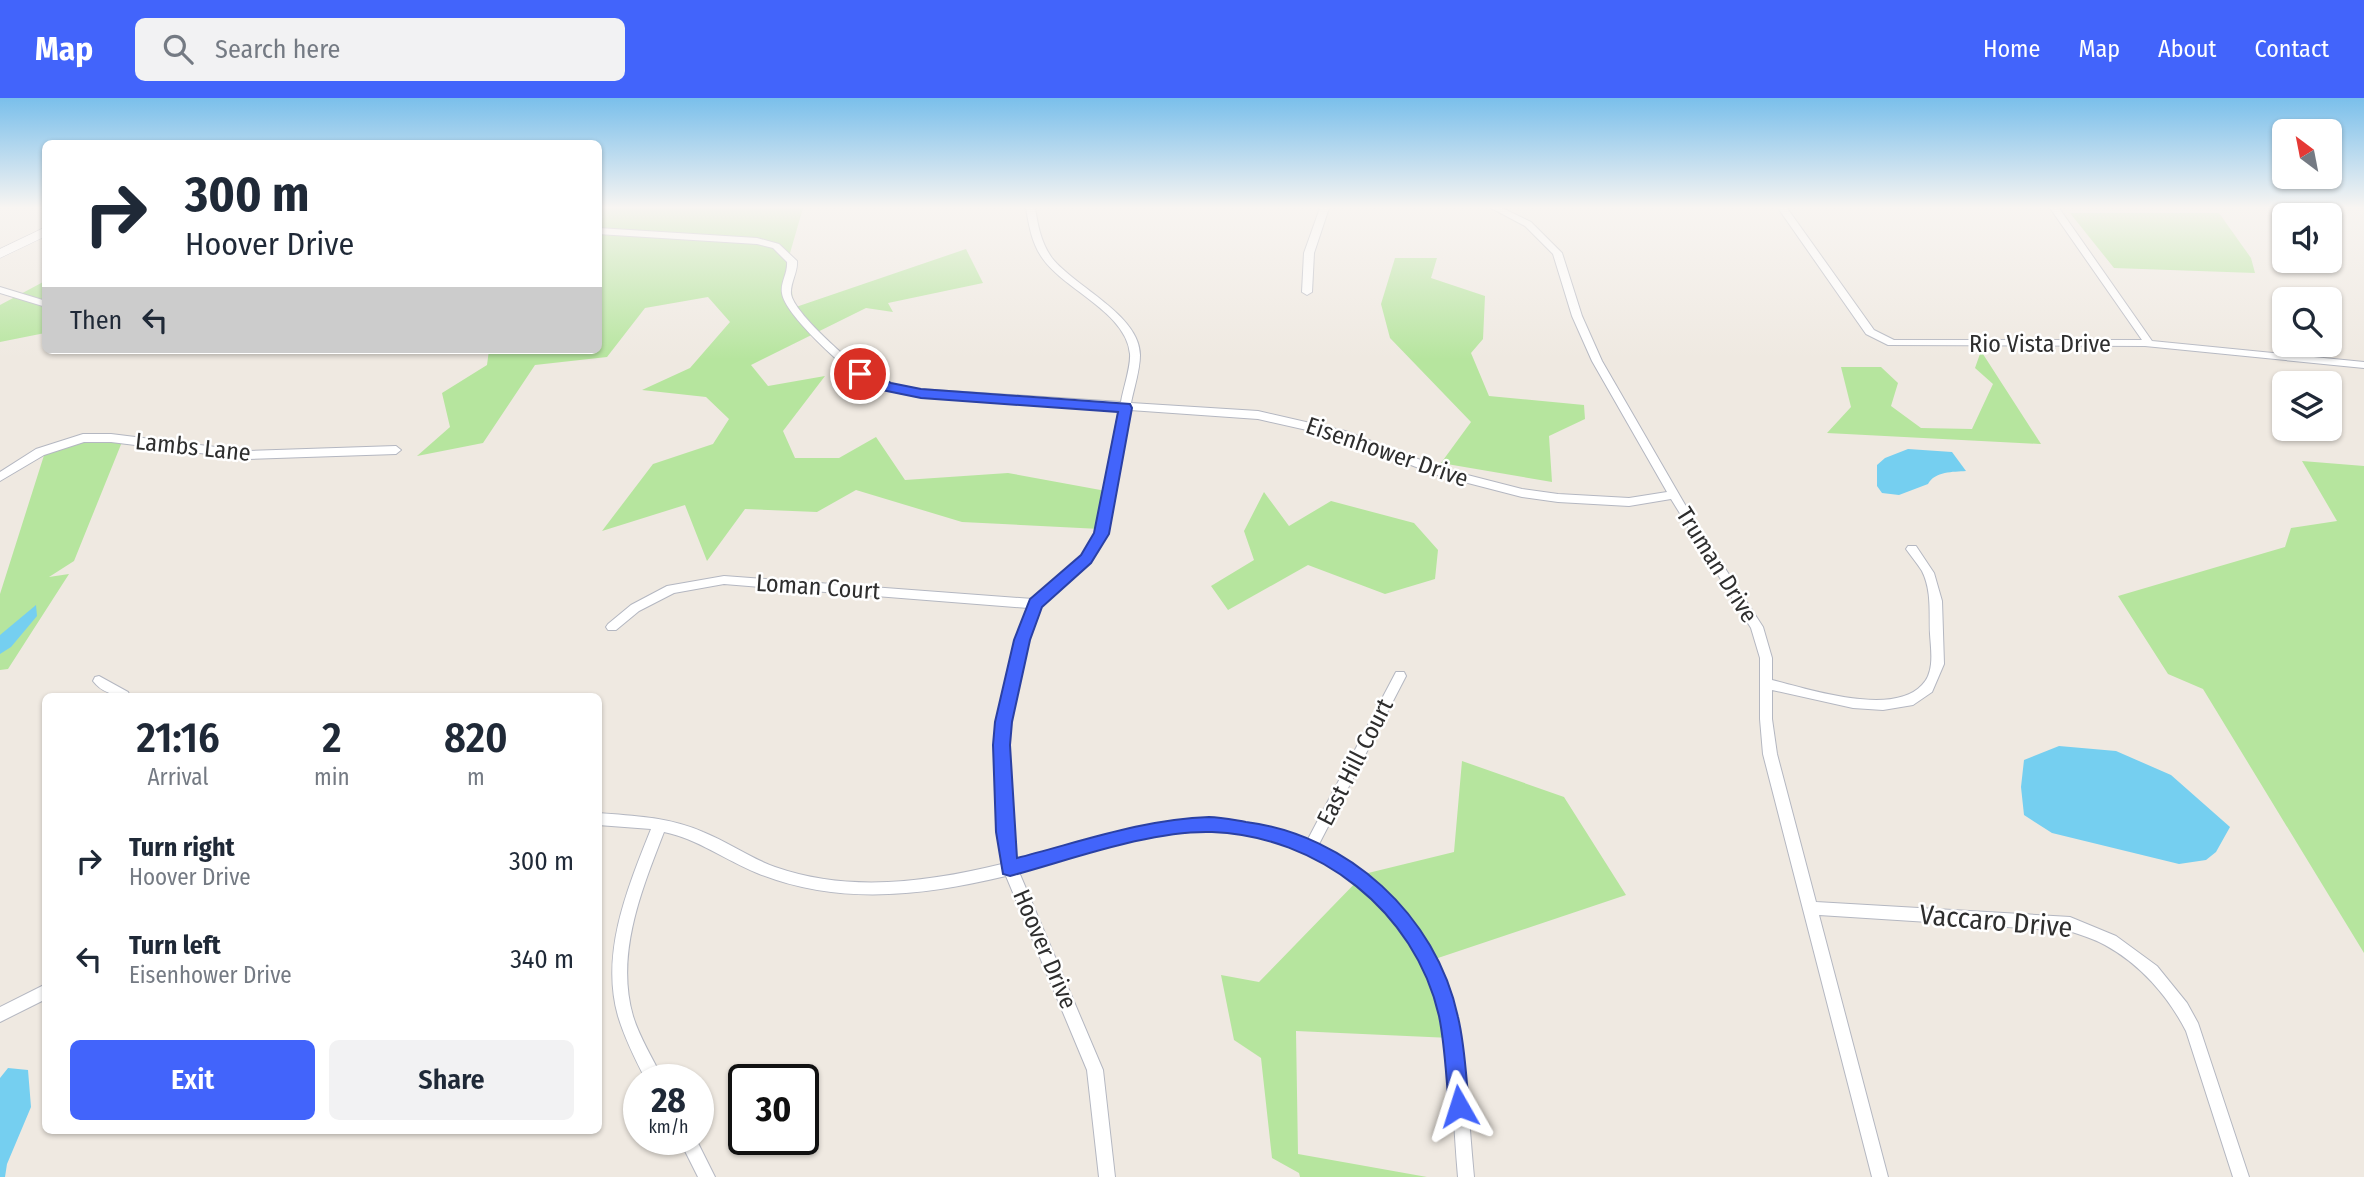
<!DOCTYPE html>
<html lang="en">
<head>
<meta charset="utf-8">
<style>
  body { margin:0; font-family:"Fira Sans Condensed",sans-serif; background:#f2f2f3; color:#1f2937; height:100vh; display:flex; flex-direction:column; font-size:26px; white-space:nowrap }
  * { box-sizing:border-box; margin:0 }
  p { font-size:23px; color:#747a83 }
  .icon { flex:none; width:38px; height:38px; fill:none; stroke:currentColor; stroke-width:2; stroke-linecap:round; stroke-linejoin:round }
  .map { position:relative; flex:1; overflow:hidden }
  .side { position:absolute; left:42px; top:595px; width:560px; height:441px; display:flex; flex-direction:column; background:#fff; border-radius:10px; box-shadow:0 2px 5px #0004 }
  .side>* { flex:none }
  .guide { position:absolute; left:42px; top:42px; width:560px; height:214px; border-radius:10px; box-shadow:0 2px 5px #0004; background:#fff; color:#1f2937; overflow:hidden }
  .needle { width:46px; rotate:328deg }
  .buttons { position:absolute; left:2272px; top:21px; display:grid; gap:14px }
  .buttons a { display:grid; place-items:center; width:70px; height:70px; border-radius:10px; background:#fff; box-shadow:0 2px 5px #0004; font-size:35px }
  .speed { position:absolute; left:623px; top:966px; display:flex; gap:14px; font-size:35px; font-weight:700; text-align:center }
  .speed>* { display:grid; place-content:center; width:91px; height:91px; border-radius:50%; background:#fff; box-shadow:0 2px 5px #0004; line-height:1 }
  .speed small { font-size:18px; font-weight:400 }
  .speed .limit { border:4px solid #111; border-radius:10px; background:#fff; color:#111 }
  .pin { position:absolute; display:grid; place-items:center; width:60px; height:60px; color:#fff; margin:-30px; border:4px solid #fff; border-radius:50%; box-shadow:0 2px 7px #0007 }
  .me { position:absolute; width:77px; margin:-38px; rotate:354deg; stroke-linejoin:round; filter:drop-shadow(0 0 5px #0008) }
  .turn { display:flex; align-items:center; gap:24px; height:147px; padding:0 28px; font-size:32px }
  .turn .icon { width:91px; height:91px; stroke-width:2.5 }
  .turn b { display:block; font-size:49px; line-height:60px }
  .then { display:flex; align-items:center; height:66px; padding:0 28px; background:#0003; gap:14px; font-size:26px }
  .eta { display:flex; justify-content:space-evenly; align-items:center; height:119px; text-align:center }
  .eta b { font-size:42px; font-weight:600; line-height:49px }
  .action { display:flex; gap:14px; margin-top:auto; padding:14px 28px }
  .action a { flex:1; height:80px; border-radius:10px; background:#4264fb; color:#fff; font-size:28px; font-weight:600; line-height:80px; text-align:center }
  .action a+a { background:#f2f2f3; color:#1f2937 }
  ul { padding:0; list-style:none }
  li { display:flex; align-items:center; gap:21px; height:98px; padding:0 28px }
  li div { flex:1 }
  li b { display:block; font-size:26px }
  li em { font-style:normal }
  header { display:flex; align-items:center; gap:42px; box-sizing:border-box; height:98px; padding:0 35px; background:#4264fb; color:#fff }
  header strong { font-size:33px }
  nav { display:flex; gap:38px; margin-inline-start:auto; font-size:24px }
  .search { width:490px; height:63px; background:#f2f2f3; display:flex; align-items:center; gap:18px; box-sizing:border-box; padding:0 24px; border-radius:10px; color:#747a83; font-size:26px }
  .map>svg:first-child { display:block }
  .green { fill:#b6e59e }
  .water { fill:#75cff0 }
  .lines { fill:none; stroke-linecap:round; stroke-linejoin:round }
  .minor-casing { stroke:#b4b7c1; stroke-width:2 }
  .secondary-casing { stroke:#b4b7c1; stroke-width:1 }
  .minor { fill:#fff; fill-rule:evenodd }
  .secondary { fill:#fff; fill-rule:evenodd }
  .route { fill:#4264fb; stroke:#2b41a3; stroke-width:2 }
  .labels { text-anchor:middle; dominant-baseline:central; stroke-width:5; stroke-linejoin:round; paint-order:stroke }
  .street-label { font-size:24px; fill:#2e2e2e; stroke:#fff }
  .near-street-label { font-size:28px; fill:#2e2e2e; stroke:#fff }
</style>
</head>
<body>
<header>
<strong>Map</strong>
<div class="search"><svg class="icon" aria-label="search" viewBox="0 0 24 24"><circle cx="10" cy="10" r="6"/><path d="M15 15l6 6"/></svg>Search here</div>
<nav><a>Home</a><a>Map</a><a>About</a><a>Contact</a></nav>
</header>
<div class="map">
<svg width="2364" height="1079" viewBox="0 0 2364 1079">
  <rect width="100%" height="100%" fill="#efe9e1"/>
  <path class="green" d="M599,110H803L790,155L793,210L966,151L983,185L888,205L893,214L866,210L751,267L768,288L825,278L783,333L795,360H839L876,339L905,382L1008,375L1106,393L1100,431L962,424L856,392L817,414L745,411L707,463L685,407L602,433L653,366L713,346L729,321L706,299L642,292L690,270L730,224L708,199L645,210L607,259L535,267L483,345L417,358L450,329L442,295L487,267L489,252H598Z
    M2070,115H2219L2251,160L2255,175L2114,170Z
    M1395,160H1437L1431,180L1485,198L1483,241L1471,255L1489,298L1584,307L1585,321L1549,338L1552,384L1441,365L1471,324L1390,240L1381,206Z
    M45,183V235L0,244V207Z
    M1981,253L2041,346L1827,335L1851,309L1841,269H1881L1898,285L1891,308L1921,330L1972,331L1993,286L1975,270Z
    M86,339L122,344L74,463L49,479L69,476L8,571L0,572V496L46,351Z
    M2302,363L2364,368V855L2203,591L2168,576L2118,498L2285,449L2291,430L2337,423Z
    M1264,394L1289,428L1331,403L1414,425L1438,452L1435,481L1385,496L1308,467L1228,512L1211,488L1254,462L1244,433Z
    M1462,663L1564,699L1626,797L1435,861L1451,940L1296,933L1298,1056L1427,1079H1300L1299,1075L1272,1060L1261,960L1234,942L1221,877L1259,884L1364,776L1454,754Z"/>
  <path class="water" d="M1908,351L1952,354L1966,373C1953,374 1935,373 1928,386L1899,397L1882,395L1877,388V367L1885,360Z
    M36,507L37,518L11,549L0,556V537Z
    M2059,648L2116,653L2171,677L2230,729L2216,754L2206,762L2179,766L2052,735L2024,717L2021,689L2024,662Z
    M8,970L28,972L31,1009L7,1066L5,1079H0V980Z"/>
  <g class="lines">
    <defs>
      <path id="minor" d="M1026,110H1035C1038,128 1041,145 1052,160C1075,189 1140,217 1140,257C1140,272 1134,290 1131,305L1258,313L1345,333L1444,371L1522,391L1558,396L1629,400L1667,394L1592,263L1572,218L1553,156L1525,128L1491,110H1502L1531,124L1562,155L1582,218L1602,263L1695,424L1763,529L1772,560V582C1808,591 1893,619 1922,587C1935,574 1931,552 1930,536C1929,515 1932,493 1922,473C1917,465 1911,458 1906,451L1908,448H1916L1934,475L1942,503L1944,566L1932,594L1913,607L1883,612L1853,610L1772,592V621L1777,656L1816,804L2070,819L2116,838L2157,868L2187,905L2198,925L2249,1079H2233L2186,933C2168,898 2140,866 2105,847C2094,841 2081,837 2069,833L1819,817L1888,1079H1872L1763,656L1760,621V560L1751,530L1671,401L1629,408L1558,404L1522,399L1437,377L1338,339L1258,321L1130,312L1107,436L1090,464L1040,508L1028,542L1010,624L1009,647L1012,734L1016,763C1115,736 1206,699 1307,743L1396,574H1404L1406,578L1318,748C1343,759 1365,776 1385,794C1467,872 1464,975 1474,1079H1458C1453,1023 1453,965 1439,910C1411,805 1307,731 1200,733C1139,734 1077,758 1019,774L1103,972L1115,1079H1099L1087,972L1006,778C923,798 838,808 757,775C725,762 698,741 664,734C642,791 615,856 633,918C640,941 653,960 663,982H646C635,961 625,941 618,918C600,855 628,789 651,731L598,727V715C635,718 670,719 703,734C728,744 750,760 775,769C849,795 928,784 1002,766C997,724 992,667 997,625C1003,586 1014,547 1028,510L724,486L674,495L639,513L616,532H608L606,529L608,526L631,507L667,488L724,478L1033,501L1082,458L1095,436L1119,311L903,296C889,293 875,288 862,281C844,270 784,216 782,195C780,185 788,175 787,164L773,150L757,146L598,136V130L757,140L779,146L797,163C798,174 790,185 791,196C794,215 850,264 867,275C878,282 891,286 903,290L1121,304C1123,291 1131,269 1130,256C1127,215 1065,192 1043,161C1032,146 1029,128 1026,110Z
        M1320,110H1329L1314,155L1312,194L1307,197L1302,194L1304,155Z
        M1778,110H1787L1874,232L1894,242H2142L2050,110H2059L2152,243L2364,264V270L2145,248L1888,247L1866,236Z
        M0,189L46,203V209L0,195Z
        M83,336H111L248,353L396,348L401,352L396,356L248,361L111,344H84L44,357L0,383V374L36,351Z
        M99,578L128,594L130,598C115,598 102,595 93,583L95,579Z
        M46,886V901L0,924V909Z
        M679,1041H696L715,1079H698Z"/>
      <path id="secondary" d="M46,129V138L0,160V151Z"/>
    </defs>
    <use href="#minor" class="minor-casing"/>
    <use href="#secondary" class="secondary-casing"/>
    <use href="#minor" class="minor"/>
    <use href="#secondary" class="secondary"/>
  </g>
  <linearGradient id="sky" x2="0" y2="1"><stop stop-color="#7abfeb"/><stop offset="0.42" stop-color="#f8f5f2"/><stop offset="1" stop-color="#f8f5f2" stop-opacity="0"/></linearGradient>
  <rect width="2364" height="261" fill="url(#sky)"/>
  <path class="route" d="M860,271L891,285L921,291L1130,306L1132,310L1109,436L1091,465L1042,509L1030,542L1012,624L1010,647L1017,760C1080,744 1144,721 1209,719C1221,719 1234,722 1246,724C1348,737 1436,817 1458,919C1465,948 1466,979 1469,1008L1466,1015L1459,1018L1452,1015L1449,1008C1446,979 1445,947 1439,918C1415,813 1318,738 1212,734C1150,732 1070,762 1010,778L1003,776L996,734L993,647L995,624L1014,542L1030,501L1081,457L1094,435L1118,314L921,300L882,292L855,279L853,276Z"/>
  <g class="labels">
    <g class="street-label">
      <text x="2040" y="246">Rio Vista Drive</text>
      <text transform="translate(193 349) rotate(6)">Lambs Lane</text>
      <text transform="translate(1387 354) rotate(19)">Eisenhower Drive</text>
      <text transform="translate(1717 467) rotate(58)">Truman Drive</text>
      <text transform="translate(818 489) rotate(4)">Loman Court</text>
      <text transform="translate(1355 664) rotate(-63)">East Hill Court</text>
      <text transform="translate(1045 851) rotate(67)">Hoover Drive</text>
    </g>
    <g class="near-street-label">
      <text transform="translate(1996 823) rotate(5)">Vaccaro Drive</text>
    </g>
  </g>
</svg>
<div class="buttons">
<a><svg class="needle" viewBox="-14 -14 28 28"><path d="M0-13l5 13h-10z" fill="#e53935"/><path d="M0 13l5-13h-10z" fill="#747a83"/></svg></a>
<a><svg class="icon" aria-label="sound" viewBox="0 0 24 24"><path d="M4 9h4l5-4v14l-5-4H4zM17 9q2 3 0 6"/></svg></a>
<a><svg class="icon" aria-label="search" viewBox="0 0 24 24"><circle cx="10" cy="10" r="6"/><path d="M15 15l6 6"/></svg></a>
<a><svg class="icon" aria-label="layers" viewBox="0 0 24 24"><path d="M12 4l9 5-9 5-9-5zM3 14l9 5 9-5"/></svg></a>
</div>
<div class="speed"><div>28<small>km/h</small></div><div class="limit">30</div></div>
<div class="pin" style="left:860px;top:276px;background:#d93025"><svg class="icon" aria-label="arrive" viewBox="0 0 24 24"><path d="M6 21V4h12l-3 4 3 4H6"/></svg></div>
<svg class="me" style="left:1459px;top:1008px" viewBox="-20 -20 40 40"><path d="M0-17L14 15 0 8-14 15z" fill="#4264fb" stroke="#fff" stroke-width="4"/></svg>
<div class="guide">
<div class="turn"><svg class="icon" aria-label="right" viewBox="0 0 24 24"><path d="M7 20v-9h11M14 6l5 5-5 5"/></svg><div><b>300 m</b>Hoover Drive</div></div>
<div class="then">Then<svg class="icon" aria-label="left" viewBox="0 0 24 24"><path d="M17 20v-9H6M10 6l-5 5 5 5"/></svg></div>
</div>
<section class="side">
<div class="eta">
<div><b>21:16</b><p>Arrival</p></div>
<div><b>2</b><p>min</p></div>
<div><b>820</b><p>m</p></div>
</div>
<ul>
<li><svg class="icon" aria-label="right" viewBox="0 0 24 24"><path d="M7 20v-9h11M14 6l5 5-5 5"/></svg><div><b>Turn right</b><p>Hoover Drive</p></div><em>300 m</em></li>
<li><svg class="icon" aria-label="left" viewBox="0 0 24 24"><path d="M17 20v-9H6M10 6l-5 5 5 5"/></svg><div><b>Turn left</b><p>Eisenhower Drive</p></div><em>340 m</em></li>
</ul>
<div class="action"><a>Exit</a><a>Share</a></div>
</section>
</div>
</body>
</html>
